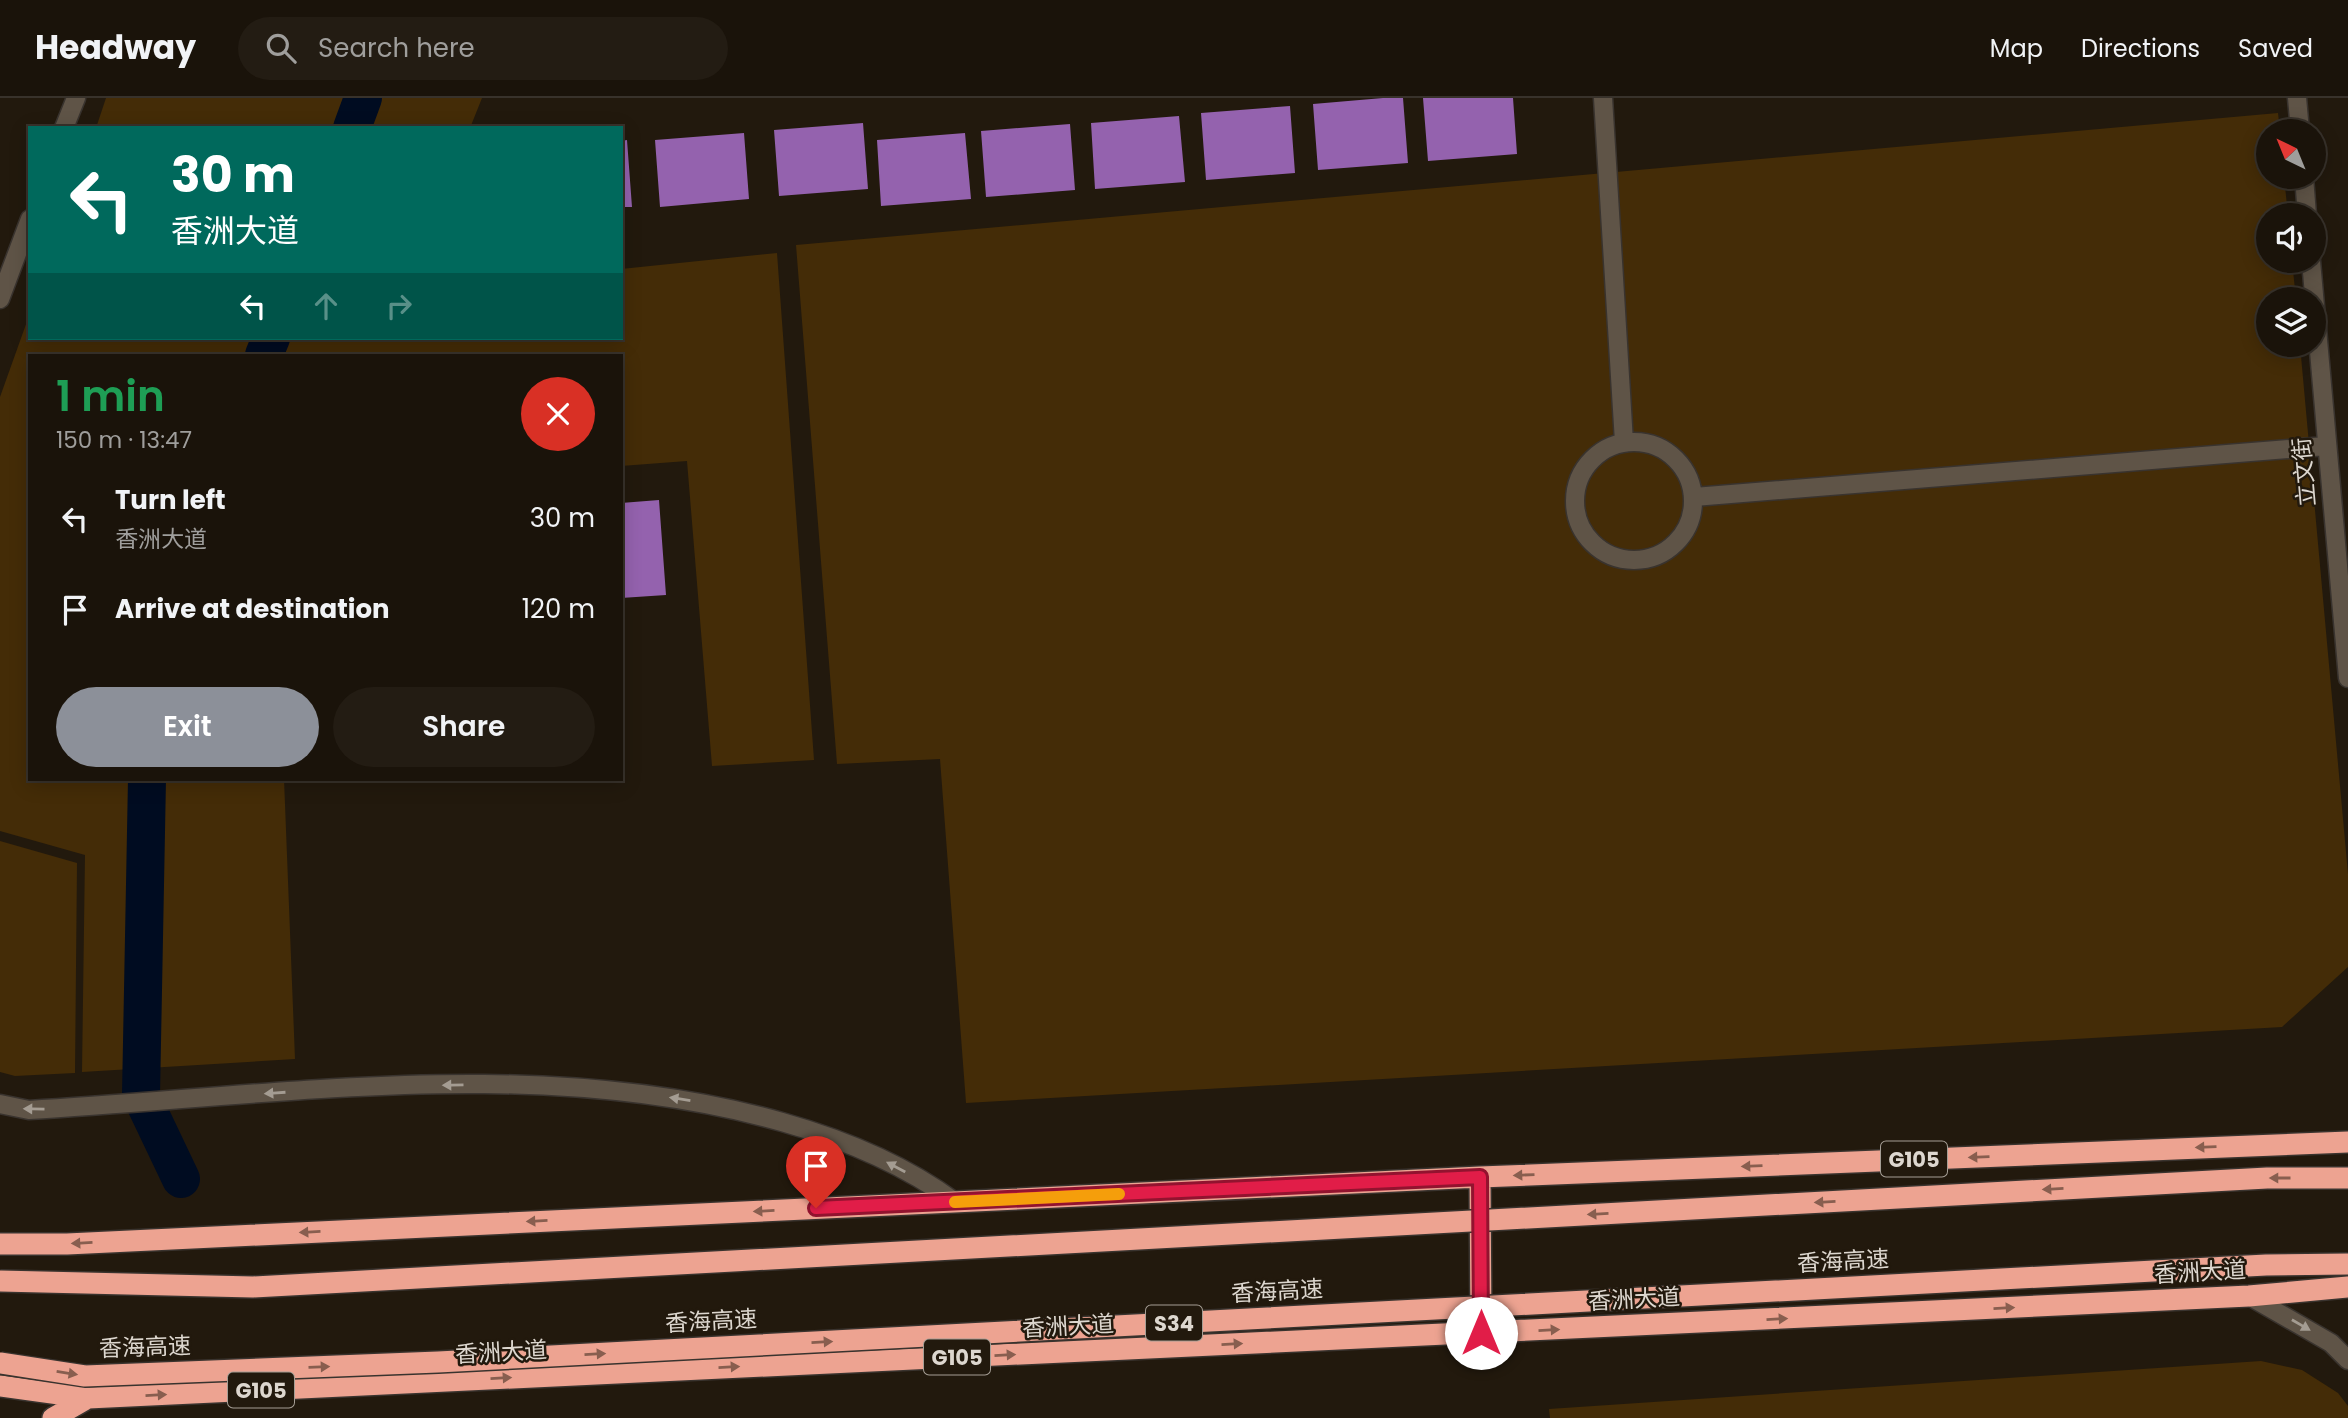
<!DOCTYPE html>
<html lang="en">
<head>
<meta charset="utf-8">
<style>
  body { margin:0; font-family:Poppins,"Noto Sans SC",sans-serif; background:#231c13; color:#f1f3f6; height:100vh; display:flex; flex-direction:column; font-size:26px; white-space:nowrap }
  * { box-sizing:border-box; margin:0 }
  p { font-size:23px; color:#9f9e9c }
  .icon { flex:none; width:38px; height:38px; fill:none; stroke:currentColor; stroke-width:2; stroke-linecap:round; stroke-linejoin:round }
  .map { position:relative; flex:1; overflow:hidden }
  .sheet { position:absolute; left:28px; top:256px; width:595px; height:427px; display:flex; flex-direction:column; background:#1a130a; border-radius:0px; box-shadow:0 4px 18px #0003,0 0 0 2px #38322b }
  .sheet>* { flex:none }
  .banner { position:absolute; left:28px; top:28px; width:595px; height:214px; border-radius:0px; box-shadow:0 4px 18px #0003,0 0 0 2px #38322b; background:#00695c; color:#fff; overflow:hidden }
  .needle { width:46px; rotate:317deg }
  .fabs { position:absolute; left:2256px; top:21px; display:grid; gap:14px }
  .fabs a { display:grid; place-items:center; width:70px; height:70px; border-radius:50%; background:#1a130a; box-shadow:0 4px 18px #0003,0 0 0 2px #38322b; font-size:35px }
  .pin { position:absolute; display:grid; place-items:center; width:60px; height:60px; color:#fff; margin:-72px -30px; border-radius:50% 50% 50% 0; rotate:-45deg; box-shadow:0 0 7px #0007 }
  .pin .icon { rotate:45deg }
  .me { position:absolute; width:77px; margin:-38px; rotate:0deg; stroke-linejoin:round; filter:drop-shadow(0 0 5px #0008) }
  .turn { display:flex; align-items:center; gap:24px; height:147px; padding:0 28px; font-size:32px }
  .turn .icon { width:91px; height:91px; stroke-width:2.5 }
  .turn b { display:block; font-size:49px; line-height:60px }
  .lanes { display:flex; align-items:center; height:66px; padding:0 28px; background:#0003; justify-content:center; gap:35px; direction:ltr }
  .lanes .off { opacity:.35 }
  .round { display:grid; place-items:center; flex:none; width:74px; height:74px; border-radius:37px; background:#231c13 }
  .summary { display:flex; align-items:center; justify-content:space-between; height:119px; padding:0 28px }
  h1 { font-size:42px; font-weight:600; line-height:52px; color:#1e9e55 }
  .primary-button { display:flex; gap:14px; margin-top:auto; padding:14px 28px }
  .primary-button a { flex:1; height:80px; border-radius:42px; background:#8c9099; color:#fff; font-size:28px; font-weight:600; line-height:80px; text-align:center }
  .primary-button a+a { background:#231c13; color:#f1f3f6 }
  ul { padding:0; list-style:none }
  li { display:flex; align-items:center; gap:21px; height:91px; padding:0 28px }
  li div { flex:1 }
  li b { display:block; font-size:26px }
  li em { font-style:normal }
  header { display:flex; align-items:center; gap:42px; box-sizing:border-box; height:98px; padding:0 35px; background:#1a130a; border-bottom:2px solid #38322b }
  header strong { font-size:33px }
  nav { display:flex; gap:38px; margin-inline-start:auto; font-size:24px }
  .search { width:490px; height:63px; background:#231c13; display:flex; align-items:center; gap:18px; box-sizing:border-box; padding:0 24px; border-radius:38px; color:#9f9e9c; font-size:26px }
  .map>svg:first-child { display:block }
  .green { fill:#442c07 }
  .lines { fill:none; stroke-linecap:round; stroke-linejoin:round }
  .canal { stroke:#000c21; stroke-width:38 }
  .building { fill:#9462ae }
  .minor-casing { stroke:#39332e; stroke-width:21 }
  .highway-casing { stroke:#39332e; stroke-width:24 }
  .minor { stroke:#5f5447; stroke-width:18 }
  .highway { stroke:#eda391; stroke-width:21 }
  .highway-bridge-casing { stroke:#39332e; stroke-width:24; stroke-linecap:butt }
  .highway-bridge { stroke:#eda391; stroke-width:21 }
  .oneway { fill:#a49c92 }
  .oneway2 { fill:#885e4f }
  .route-casing { stroke:#92132f; stroke-width:18 }
  .route { stroke:#e11d48; stroke-width:12 }
  .slow { stroke:#f59e0b; stroke-width:12 }
  .labels { text-anchor:middle; dominant-baseline:central; stroke-width:5; stroke-linejoin:round; paint-order:stroke }
  .shield { fill:#22190d; stroke:#a59e95; stroke-width:2 }
  .shield-label { font-size:21px; font-weight:bold; fill:#ddd7cf }
  .street-label { font-size:23px; fill:#ddd7cf; stroke:#22190d }
</style>
</head>
<body>
<header>
<strong>Headway</strong>
<div class="search"><svg class="icon" aria-label="search" viewBox="0 0 24 24"><circle cx="10" cy="10" r="6"/><path d="M15 15l6 6"/></svg>Search here</div>
<nav><a>Map</a><a>Directions</a><a>Saved</a></nav>
</header>
<div class="map">
<svg width="2348" height="1320" viewBox="0 0 2348 1320">
  <rect width="100%" height="100%" fill="#22190d"/>
  <path class="green" d="M106,0H482L470,30H96Z
    M2278,15L2280,33H2268V79H2284L2288,117H2268V163H2292L2296,201H2268V247H2300L2348,776V869L2282,929L966,1005L940,661L837,666L796,147Z
    M777,155L814,662L712,668L687,363L621,368V257H30V681H284L295,961L82,974L85,757L0,733V299L30,215V240H621V171Z
    M0,743L77,765L75,975L15,978L0,974Z
    M2261,1263L2302,1272L2338,1295L2348,1308V1320H1550L1549,1311Z"/>
  <g class="lines">
    <path class="canal" d="M352,30L363,0
      M264,257L271,240
      M147,681L141,997L181,1081"/>
  </g>
  <path class="building" d="M1383,0H1403L1408,65L1318,72L1313,6Z
    M1423,0H1513L1517,56L1428,63Z
    M1290,8L1295,75L1206,82L1201,15Z
    M1179,18L1185,84L1095,91L1091,25Z
    M863,25L868,91L779,98L774,32Z
    M1070,26L1075,92L986,99L981,33Z
    M744,35L749,101L660,109L655,42Z
    M965,35L971,101L881,108L877,42Z
    M627,42L632,109H621V43Z
    M659,402L666,497L621,500V405Z"/>
  <g class="lines">
    <defs>
      <path id="minor" d="M1603,0L1624,344
        M2297,0L2300,33
        M64,30L76,0
        M2304,79L2307,117
        M2311,163L2348,580
        M0,201L30,121
        M1575 403a59 59 0 1 1 118 0a59 59 0 1 1-118 0Z
        M1694,399L2326,348
        M0,1006L29,1012C278,998 537,955 782,1024C842,1041 904,1066 955,1104
        M2249,1198L2331,1245L2348,1262"/>
      <path id="highway" d="M1480,1079L1481,1226
        M0,1146H67L1480,1079L2348,1044
        M0,1288L88,1300L2249,1198L2348,1189
        M53,1320L88,1300"/>
    </defs>
    <use href="#minor" class="minor-casing"/>
    <use href="#highway" class="highway-casing"/>
    <use href="#minor" class="minor"/>
    <use href="#highway" class="highway"/>
    <defs>
      <path id="highway-bridge" d="M0,1183L253,1189L2267,1080H2348
        M0,1265L85,1278L438,1264L2266,1167L2348,1166"/>
    </defs>
    <use href="#highway-bridge" class="highway-bridge-casing"/>
    <use href="#highway-bridge" class="highway-bridge"/>
  </g>
  <defs><path id="oneway-solid" d="M-6-.8H1V-3.2L6.5 0L1 3.2V.8H-6Z" transform="scale(1.75)"/></defs>
  <g class="oneway">
    <use href="#oneway-solid" transform="translate(453 987) rotate(179)"/>
    <use href="#oneway-solid" transform="translate(275 995) rotate(176)"/>
    <use href="#oneway-solid" transform="translate(680 1001) rotate(-171)"/>
    <use href="#oneway-solid" transform="translate(34 1011) rotate(-179)"/>
    <use href="#oneway-solid" transform="translate(896 1069) rotate(-152)"/>
    <use href="#oneway-solid" transform="translate(2301 1227) rotate(30)"/>
  </g>
  <g class="oneway2">
    <use href="#oneway-solid" transform="translate(2206 1049) rotate(178)"/>
    <use href="#oneway-solid" transform="translate(1979 1059) rotate(178)"/>
    <use href="#oneway-solid" transform="translate(1752 1068) rotate(178)"/>
    <use href="#oneway-solid" transform="translate(1524 1077) rotate(178)"/>
    <use href="#oneway-solid" transform="translate(2280 1080) rotate(-180)"/>
    <use href="#oneway-solid" transform="translate(2053 1091) rotate(177)"/>
    <use href="#oneway-solid" transform="translate(1825 1104) rotate(177)"/>
    <use href="#oneway-solid" transform="translate(764 1113) rotate(177)"/>
    <use href="#oneway-solid" transform="translate(1598 1116) rotate(177)"/>
    <use href="#oneway-solid" transform="translate(537 1123) rotate(177)"/>
    <use href="#oneway-solid" transform="translate(310 1134) rotate(177)"/>
    <use href="#oneway-solid" transform="translate(82 1145) rotate(177)"/>
    <use href="#oneway-solid" transform="translate(2004 1210) rotate(-3)"/>
    <use href="#oneway-solid" transform="translate(1777 1221) rotate(-3)"/>
    <use href="#oneway-solid" transform="translate(1549 1232) rotate(-3)"/>
    <use href="#oneway-solid" transform="translate(822 1244) rotate(-3)"/>
    <use href="#oneway-solid" transform="translate(1232 1246) rotate(-3)"/>
    <use href="#oneway-solid" transform="translate(595 1256) rotate(-3)"/>
    <use href="#oneway-solid" transform="translate(1005 1257) rotate(-3)"/>
    <use href="#oneway-solid" transform="translate(319 1269) rotate(-2)"/>
    <use href="#oneway-solid" transform="translate(729 1269) rotate(-3)"/>
    <use href="#oneway-solid" transform="translate(67 1275) rotate(9)"/>
    <use href="#oneway-solid" transform="translate(501 1280) rotate(-3)"/>
    <use href="#oneway-solid" transform="translate(156 1297) rotate(-3)"/>
  </g>
  <g class="lines">
    <defs>
      <path id="route" d="M816,1110L1480,1079L1481,1235"/>
    </defs>
    <use href="#route" class="route-casing"/>
    <use href="#route" class="route"/>
    <path class="slow" d="M955,1104L1119,1096"/>
  </g>
  <g class="labels">
    <g class="shield">
      <rect x="1881" y="1043.5" width="66" height="35" rx="5"/>
      <rect x="1146" y="1207.5" width="56" height="35" rx="5"/>
      <rect x="924" y="1241.5" width="66" height="35" rx="5"/>
      <rect x="228" y="1274.5" width="66" height="35" rx="5"/>
    </g>
    <g class="shield-label">
      <text x="1914" y="1061">G105</text>
      <text x="1174" y="1225">S34</text>
      <text x="957" y="1259">G105</text>
      <text x="261" y="1292">G105</text>
    </g>
    <g class="street-label">
      <text transform="translate(2304 374) rotate(-95)">立文街</text>
      <text transform="translate(1843 1163) rotate(-3)">香海高速</text>
      <text transform="translate(2200 1174) rotate(-3)">香洲大道</text>
      <text transform="translate(1277 1193) rotate(-3)">香海高速</text>
      <text transform="translate(1634 1201) rotate(-3)">香洲大道</text>
      <text transform="translate(711 1223) rotate(-3)">香海高速</text>
      <text transform="translate(1068 1228) rotate(-3)">香洲大道</text>
      <text transform="translate(145 1249) rotate(-2)">香海高速</text>
      <text transform="translate(501 1254) rotate(-3)">香洲大道</text>
    </g>
  </g>
</svg>
<div class="fabs">
<a><svg class="needle" viewBox="-14 -14 28 28"><path d="M0-13l5 13h-10z" fill="#e53935"/><path d="M0 13l5-13h-10z" fill="#9f9e9c"/></svg></a>
<a><svg class="icon" aria-label="sound" viewBox="0 0 24 24"><path d="M4 9h4l5-4v14l-5-4H4zM17 9q2 3 0 6"/></svg></a>
<a><svg class="icon" aria-label="layers" viewBox="0 0 24 24"><path d="M12 4l9 5-9 5-9-5zM3 14l9 5 9-5"/></svg></a>
</div>
<div class="pin" style="left:816px;top:1110px;background:#d93025"><svg class="icon" aria-label="arrive" viewBox="0 0 24 24"><path d="M6 21V4h12l-3 4 3 4H6"/></svg></div>
<svg class="me" style="left:1481px;top:1235px" viewBox="-20 -20 40 40"><circle r="19" fill="#fff"/><path d="M0-13L10 11 0 6-10 11z" fill="#e11d48"/></svg>
<div class="banner">
<div class="turn"><svg class="icon" aria-label="left" viewBox="0 0 24 24"><path d="M17 20v-9H6M10 6l-5 5 5 5"/></svg><div><b>30 m</b>香洲大道</div></div>
<div class="lanes"><svg class="icon" aria-label="left" viewBox="0 0 24 24"><path d="M17 20v-9H6M10 6l-5 5 5 5"/></svg><svg class="icon off" aria-label="ahead" viewBox="0 0 24 24"><path d="M12 20V5M6 11l6-6 6 6"/></svg><svg class="icon off" aria-label="right" viewBox="0 0 24 24"><path d="M7 20v-9h11M14 6l5 5-5 5"/></svg></div>
</div>
<section class="sheet">
<div class="summary"><div><h1>1 min</h1><p>150 m · 13:47</p></div><a class="round" style="background:#d93025;color:#fff"><svg class="icon" aria-label="close" viewBox="0 0 24 24"><path d="M6 6l12 12M18 6L6 18"/></svg></a></div>
<ul>
<li><svg class="icon" aria-label="left" viewBox="0 0 24 24"><path d="M17 20v-9H6M10 6l-5 5 5 5"/></svg><div><b>Turn left</b><p>香洲大道</p></div><em>30 m</em></li>
<li><svg class="icon" aria-label="arrive" viewBox="0 0 24 24"><path d="M6 21V4h12l-3 4 3 4H6"/></svg><div><b>Arrive at destination</b></div><em>120 m</em></li>
</ul>
<div class="primary-button"><a>Exit</a><a>Share</a></div>
</section>
</div>
</body>
</html>
